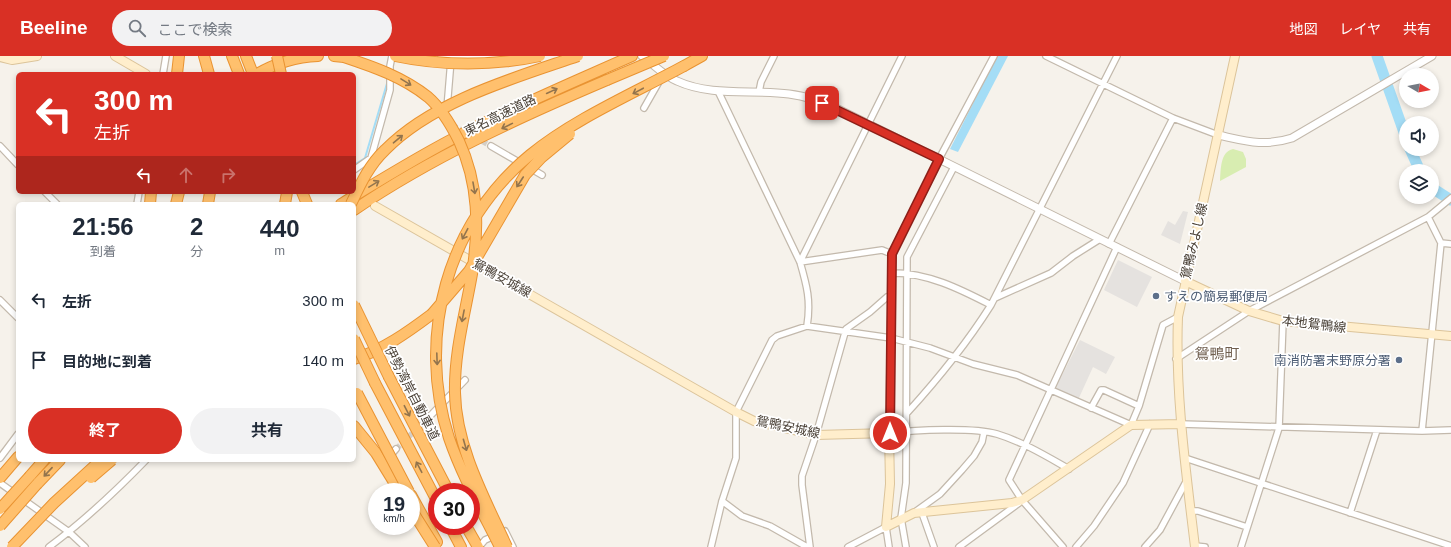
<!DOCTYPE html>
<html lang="ja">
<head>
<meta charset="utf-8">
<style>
  body { margin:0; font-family:Helvetica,"Noto Sans JP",sans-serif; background:#f2f2f3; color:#1f2937; height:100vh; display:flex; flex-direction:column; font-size:15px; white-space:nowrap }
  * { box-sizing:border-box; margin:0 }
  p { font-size:13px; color:#747a83 }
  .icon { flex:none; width:22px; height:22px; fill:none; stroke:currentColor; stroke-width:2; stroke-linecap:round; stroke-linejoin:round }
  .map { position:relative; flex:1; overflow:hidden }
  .details { position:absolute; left:16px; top:146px; width:340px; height:260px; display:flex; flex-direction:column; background:#fff; border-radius:6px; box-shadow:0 2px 6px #0003 }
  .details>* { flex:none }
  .top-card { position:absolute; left:16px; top:16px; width:340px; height:122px; border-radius:6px; box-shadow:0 2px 6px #0003; background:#d93025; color:#fff; overflow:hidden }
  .needle { width:26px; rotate:100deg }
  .fabs { position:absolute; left:1399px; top:12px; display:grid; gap:8px }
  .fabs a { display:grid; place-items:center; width:40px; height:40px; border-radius:50%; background:#fff; box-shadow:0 2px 6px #0003; font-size:20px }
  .speed { position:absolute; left:368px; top:427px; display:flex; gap:8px; font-size:20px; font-weight:700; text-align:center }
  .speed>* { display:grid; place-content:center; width:52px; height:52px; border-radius:50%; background:#fff; box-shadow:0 2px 6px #0003; line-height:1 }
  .speed small { font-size:10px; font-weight:400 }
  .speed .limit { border:6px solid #d22; background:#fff; color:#111 }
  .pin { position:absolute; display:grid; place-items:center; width:34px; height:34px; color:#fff; margin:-17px; border-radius:8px; box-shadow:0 2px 6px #0006 }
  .me { position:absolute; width:44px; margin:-22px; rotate:0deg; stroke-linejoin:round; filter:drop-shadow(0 0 3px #0008) }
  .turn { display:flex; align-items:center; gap:14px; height:84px; padding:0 12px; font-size:18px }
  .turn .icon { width:52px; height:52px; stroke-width:2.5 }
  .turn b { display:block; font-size:28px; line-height:34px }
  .lanes { display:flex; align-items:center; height:38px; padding:0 12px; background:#0003; justify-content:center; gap:20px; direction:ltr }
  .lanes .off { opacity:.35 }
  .eta { display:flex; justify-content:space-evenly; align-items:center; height:68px; text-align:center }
  .eta b { font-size:24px; font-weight:700; line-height:28px }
  .action { display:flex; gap:8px; margin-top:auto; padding:8px 12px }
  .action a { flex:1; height:46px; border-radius:24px; background:#d93025; color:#fff; font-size:16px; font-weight:700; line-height:46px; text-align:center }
  .action a+a { background:#f2f2f3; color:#1f2937 }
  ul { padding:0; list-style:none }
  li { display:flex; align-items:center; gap:12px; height:60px; padding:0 12px }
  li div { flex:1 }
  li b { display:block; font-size:15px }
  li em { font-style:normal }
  header { display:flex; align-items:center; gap:24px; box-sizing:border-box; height:56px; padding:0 20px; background:#d93025; color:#fff }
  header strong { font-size:19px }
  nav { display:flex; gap:22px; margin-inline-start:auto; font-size:14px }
  .search { width:280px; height:36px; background:#f2f2f3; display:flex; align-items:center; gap:10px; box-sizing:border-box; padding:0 14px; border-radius:22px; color:#747a83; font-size:15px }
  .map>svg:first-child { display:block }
  .green { fill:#d8edb1 }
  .parking { fill:#e5e2df }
  .water { fill:#a4ddf6 }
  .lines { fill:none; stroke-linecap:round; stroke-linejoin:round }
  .stream { stroke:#a4ddf6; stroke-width:2 }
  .river { stroke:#a4ddf6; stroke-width:11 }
  .minor-tunnel { stroke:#d4cfc7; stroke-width:5.5; stroke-dasharray:5.5 3; stroke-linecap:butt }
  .minor-casing { stroke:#c3b9ac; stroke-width:8 }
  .tertiary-casing { stroke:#c3b9ac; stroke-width:9 }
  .secondary-casing { stroke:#dcc49a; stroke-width:10 }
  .motorway-casing { stroke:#e99332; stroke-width:12 }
  .minor { stroke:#fff; stroke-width:5.5 }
  .tertiary { stroke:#fff; stroke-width:7 }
  .secondary { stroke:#fec; stroke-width:8 }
  .motorway { stroke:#ffc06d; stroke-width:10 }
  .motorway-bridge-casing { stroke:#e99332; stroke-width:12; stroke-linecap:butt }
  .motorway-bridge { stroke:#ffc06d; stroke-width:10 }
  .oneway { stroke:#93744d }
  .route-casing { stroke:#8d1f18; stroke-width:10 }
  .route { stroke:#d93025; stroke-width:7 }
  .service-dot { fill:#5c6f8a; stroke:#fff; stroke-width:1.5 }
  .labels { text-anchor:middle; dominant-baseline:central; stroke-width:3.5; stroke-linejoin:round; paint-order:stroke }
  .street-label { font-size:13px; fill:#4b4238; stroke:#fff }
  .service-label { font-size:13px; fill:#4e5e75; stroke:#fff; text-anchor:start }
  .quarter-label { font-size:15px; fill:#6f5e4e; stroke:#fff }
</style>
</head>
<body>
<header>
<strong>Beeline</strong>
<div class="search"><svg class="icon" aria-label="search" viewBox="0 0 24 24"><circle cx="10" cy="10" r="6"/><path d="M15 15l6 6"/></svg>ここで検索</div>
<nav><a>地図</a><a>レイヤ</a><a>共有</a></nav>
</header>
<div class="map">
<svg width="1451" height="491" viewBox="0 0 1451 491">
  <rect width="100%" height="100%" fill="#f6f2eb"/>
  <path class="green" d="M1233,93L1243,96L1246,103V111L1220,125C1221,113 1220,96 1233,93Z"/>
  <path class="parking" d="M1183,155L1188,156L1180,188L1161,179L1168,165L1175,169Z
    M1118,204L1152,221L1137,251L1104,234Z
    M1080,284L1115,301L1106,318L1093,311L1078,344L1055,333Z"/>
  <path class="water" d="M997,0H1008L958,96L950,93Z"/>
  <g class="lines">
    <path class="stream" d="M354,109L365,102L388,24"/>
    <path class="river" d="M1377,0L1406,82
      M1410,93L1420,115
      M1432,132L1451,144"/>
    <path class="minor-tunnel" d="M452,69L491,90
      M396,393L431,359"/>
    <defs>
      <path id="minor" d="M441,0L452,2L502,1
        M994,0L939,103L892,198L889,377C915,374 973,371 997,378C1023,386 1046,400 1069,413
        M1046,0L1173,62L1218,79
        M163,18L166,0
        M718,35L800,206C807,230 811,245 807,270
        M759,36L761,26L774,0
        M447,52L451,4
        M644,52L660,24
        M0,90L18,109
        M491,90L522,108
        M530,112L542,119
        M354,114L371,102L390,34V10L392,0
        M45,136L57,148
        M137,148L139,136
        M1441,187L1451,188
        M1109,188L1173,62
        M800,206L902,0
        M800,206L882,194L892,198
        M891,217C926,216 960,233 991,249
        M995,242L1051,217L1073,200L1100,183
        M0,244L18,262
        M1176,303L1249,255L1428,161L1451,142
        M1091,352L1101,334H1104L1139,350
        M907,357C938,323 967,287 991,249L1117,0
        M431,359L465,324
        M1181,368L1422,375L1451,374
        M1422,375L1441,187L1428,161
        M389,401L396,393
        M0,402L18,378
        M1185,402L1451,490
        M0,427L69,476L85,491
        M722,445L742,460L770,470L807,491
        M1191,455H1198L1247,471
        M915,456L940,438L962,414L974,400L982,386L984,376
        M922,457L934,491
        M1350,457L1377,374
        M1195,490L1205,491
        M49,491C84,465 115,436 146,404
        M479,491L485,484L505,475L513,491
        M711,491L722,445L736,402V356L772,284L777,280L807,270L891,282L930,292L973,308L1017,319L1131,369L1139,350L1163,269L1178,261
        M810,491L802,429V420L816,379L846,273L870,256L887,241L891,240
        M848,491L886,471L889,491
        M906,491L901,462L906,427L907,201L954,111
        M959,491L1019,447
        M1063,491L1022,444L1009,424L1117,191
        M1076,491L1094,470L1123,427L1150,368
        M1145,491L1160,474L1187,424
        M1241,491L1279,372L1283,265"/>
      <path id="tertiary" d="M642,0C653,8 664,20 677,25C712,41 753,33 789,38C806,40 821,46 836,52L1185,225
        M1218,79C1246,85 1264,91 1292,82L1432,0"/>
      <path id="secondary" d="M115,0L146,18
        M0,1L12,4L37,0
        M375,150L736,356L754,365L816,379L889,377L890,428L886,471L914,457L1012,447L1022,444L1131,369L1181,368
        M1185,225L1249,255L1283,265L1451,280
        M1195,491C1186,415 1175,338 1178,261L1235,0"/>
      <path id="motorway" d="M204,0L209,18
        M232,0L239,18
        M246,0L253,18
        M334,0L344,1
        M684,10L702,0
        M177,18L179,0
        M257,18C276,7 296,1 318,0
        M302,136L307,148
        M150,148L151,136
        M176,148L179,136
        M208,148L210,136
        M341,148C382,123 422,98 464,77C519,49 576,25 632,0
        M354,154C432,101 520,61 607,24
        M354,303C383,294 408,276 432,258
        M389,321L449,436
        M375,327L437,445
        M354,370L376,397L400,436
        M30,420L44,404
        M0,422L18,401
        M37,428L60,404
        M411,439L437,486
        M450,470L461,491
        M466,470L478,491"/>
    </defs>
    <use href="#minor" class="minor-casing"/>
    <use href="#tertiary" class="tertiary-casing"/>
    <use href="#secondary" class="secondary-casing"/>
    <use href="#motorway" class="motorway-casing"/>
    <use href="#minor" class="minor"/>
    <use href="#tertiary" class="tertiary"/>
    <use href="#secondary" class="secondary"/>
    <use href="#motorway" class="motorway"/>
    <defs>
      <path id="motorway-bridge" d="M277,0L281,18
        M395,0C442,10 494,10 540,0
        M344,1C374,11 403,21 428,41C442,53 451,69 459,85C479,128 479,172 472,218C465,258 454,297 455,337C456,391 485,443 507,491
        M607,24L664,0
        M285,148L287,136
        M351,148C360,129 369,109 385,94C433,45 514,22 578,0
        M354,249L389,321
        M432,258L469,215L525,119L541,102L570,78
        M354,283L375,327
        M357,337L409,436
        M91,422L112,404
        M0,453L30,420
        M411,453L435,491
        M0,470L37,428
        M12,491L54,447L101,404
        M500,491C482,455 462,420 449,382C416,280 447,167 530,99C574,63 634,37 684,10"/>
    </defs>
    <use href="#motorway-bridge" class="motorway-bridge-casing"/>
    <use href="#motorway-bridge" class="motorway-bridge"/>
  </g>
  <defs><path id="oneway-shaft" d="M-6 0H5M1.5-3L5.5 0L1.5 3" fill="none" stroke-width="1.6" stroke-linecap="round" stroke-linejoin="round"/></defs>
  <g class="oneway">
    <use href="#oneway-shaft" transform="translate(406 26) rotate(32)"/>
    <use href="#oneway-shaft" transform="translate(552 35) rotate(-25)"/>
    <use href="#oneway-shaft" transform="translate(638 35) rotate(152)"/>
    <use href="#oneway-shaft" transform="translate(507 70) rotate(154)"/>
    <use href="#oneway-shaft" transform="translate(398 83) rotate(-40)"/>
    <use href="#oneway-shaft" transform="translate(520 126) rotate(123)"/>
    <use href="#oneway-shaft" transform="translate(374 128) rotate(-31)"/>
    <use href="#oneway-shaft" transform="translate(474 132) rotate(80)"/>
    <use href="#oneway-shaft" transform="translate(465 178) rotate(118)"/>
    <use href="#oneway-shaft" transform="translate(463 260) rotate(101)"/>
    <use href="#oneway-shaft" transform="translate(437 303) rotate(88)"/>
    <use href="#oneway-shaft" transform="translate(407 355) rotate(63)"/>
    <use href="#oneway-shaft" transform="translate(465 389) rotate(74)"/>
    <use href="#oneway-shaft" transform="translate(419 411) rotate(-118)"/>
    <use href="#oneway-shaft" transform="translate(48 416) rotate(133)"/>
  </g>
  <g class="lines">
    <defs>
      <path id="route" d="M822,47L939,103L892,198L890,377"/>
    </defs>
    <use href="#route" class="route-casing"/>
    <use href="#route" class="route"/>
  </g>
  <g class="service-dot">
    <circle cx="1156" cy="240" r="4"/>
    <circle cx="1399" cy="304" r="4"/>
  </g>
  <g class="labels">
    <g class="street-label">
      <text transform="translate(500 59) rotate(-26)">東名高速道路</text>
      <text transform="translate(1194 185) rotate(-77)">鴛鴨みよし線</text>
      <text transform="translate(502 222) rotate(29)">鴛鴨安城線</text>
      <text transform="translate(1314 268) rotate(7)">本地鴛鴨線</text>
      <text transform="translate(412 337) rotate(63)">伊勢湾岸自動車道</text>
      <text transform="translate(788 371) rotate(12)">鴛鴨安城線</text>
    </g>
    <g class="service-label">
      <text x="1164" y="240">すえの簡易郵便局</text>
      <text x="1391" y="304" text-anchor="end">南消防署末野原分署</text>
    </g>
    <g class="quarter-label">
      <text x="1217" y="297">鴛鴨町</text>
    </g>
  </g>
</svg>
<div class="fabs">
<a><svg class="needle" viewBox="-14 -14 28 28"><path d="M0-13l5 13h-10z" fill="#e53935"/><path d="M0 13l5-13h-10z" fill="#747a83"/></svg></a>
<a><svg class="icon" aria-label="sound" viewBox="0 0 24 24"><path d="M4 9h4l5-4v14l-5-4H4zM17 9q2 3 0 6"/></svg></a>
<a><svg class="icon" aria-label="layers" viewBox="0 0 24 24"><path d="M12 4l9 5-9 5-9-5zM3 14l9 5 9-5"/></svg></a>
</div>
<div class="speed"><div>19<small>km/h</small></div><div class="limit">30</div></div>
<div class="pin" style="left:822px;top:47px;background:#d93025"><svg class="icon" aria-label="arrive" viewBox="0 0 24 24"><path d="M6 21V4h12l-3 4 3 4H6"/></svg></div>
<svg class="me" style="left:890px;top:377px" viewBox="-20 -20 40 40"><circle r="17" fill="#d93025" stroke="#fff" stroke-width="3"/><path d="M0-11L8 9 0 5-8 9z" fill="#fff"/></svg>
<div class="top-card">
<div class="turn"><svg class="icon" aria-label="left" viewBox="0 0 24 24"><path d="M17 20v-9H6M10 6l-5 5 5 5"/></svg><div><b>300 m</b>左折</div></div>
<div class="lanes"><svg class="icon" aria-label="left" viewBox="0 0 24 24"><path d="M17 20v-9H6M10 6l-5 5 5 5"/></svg><svg class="icon off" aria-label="ahead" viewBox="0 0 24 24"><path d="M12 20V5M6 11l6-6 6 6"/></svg><svg class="icon off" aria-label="right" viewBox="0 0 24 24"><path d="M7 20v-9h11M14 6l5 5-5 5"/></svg></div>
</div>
<section class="details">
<div class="eta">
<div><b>21:56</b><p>到着</p></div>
<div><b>2</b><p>分</p></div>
<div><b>440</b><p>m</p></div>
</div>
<ul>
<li><svg class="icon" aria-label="left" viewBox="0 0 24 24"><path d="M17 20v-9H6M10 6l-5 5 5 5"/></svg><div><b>左折</b></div><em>300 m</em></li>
<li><svg class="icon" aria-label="arrive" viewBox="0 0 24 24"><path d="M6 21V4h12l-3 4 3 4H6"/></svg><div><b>目的地に到着</b></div><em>140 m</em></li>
</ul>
<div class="action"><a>終了</a><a>共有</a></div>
</section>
</div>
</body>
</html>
